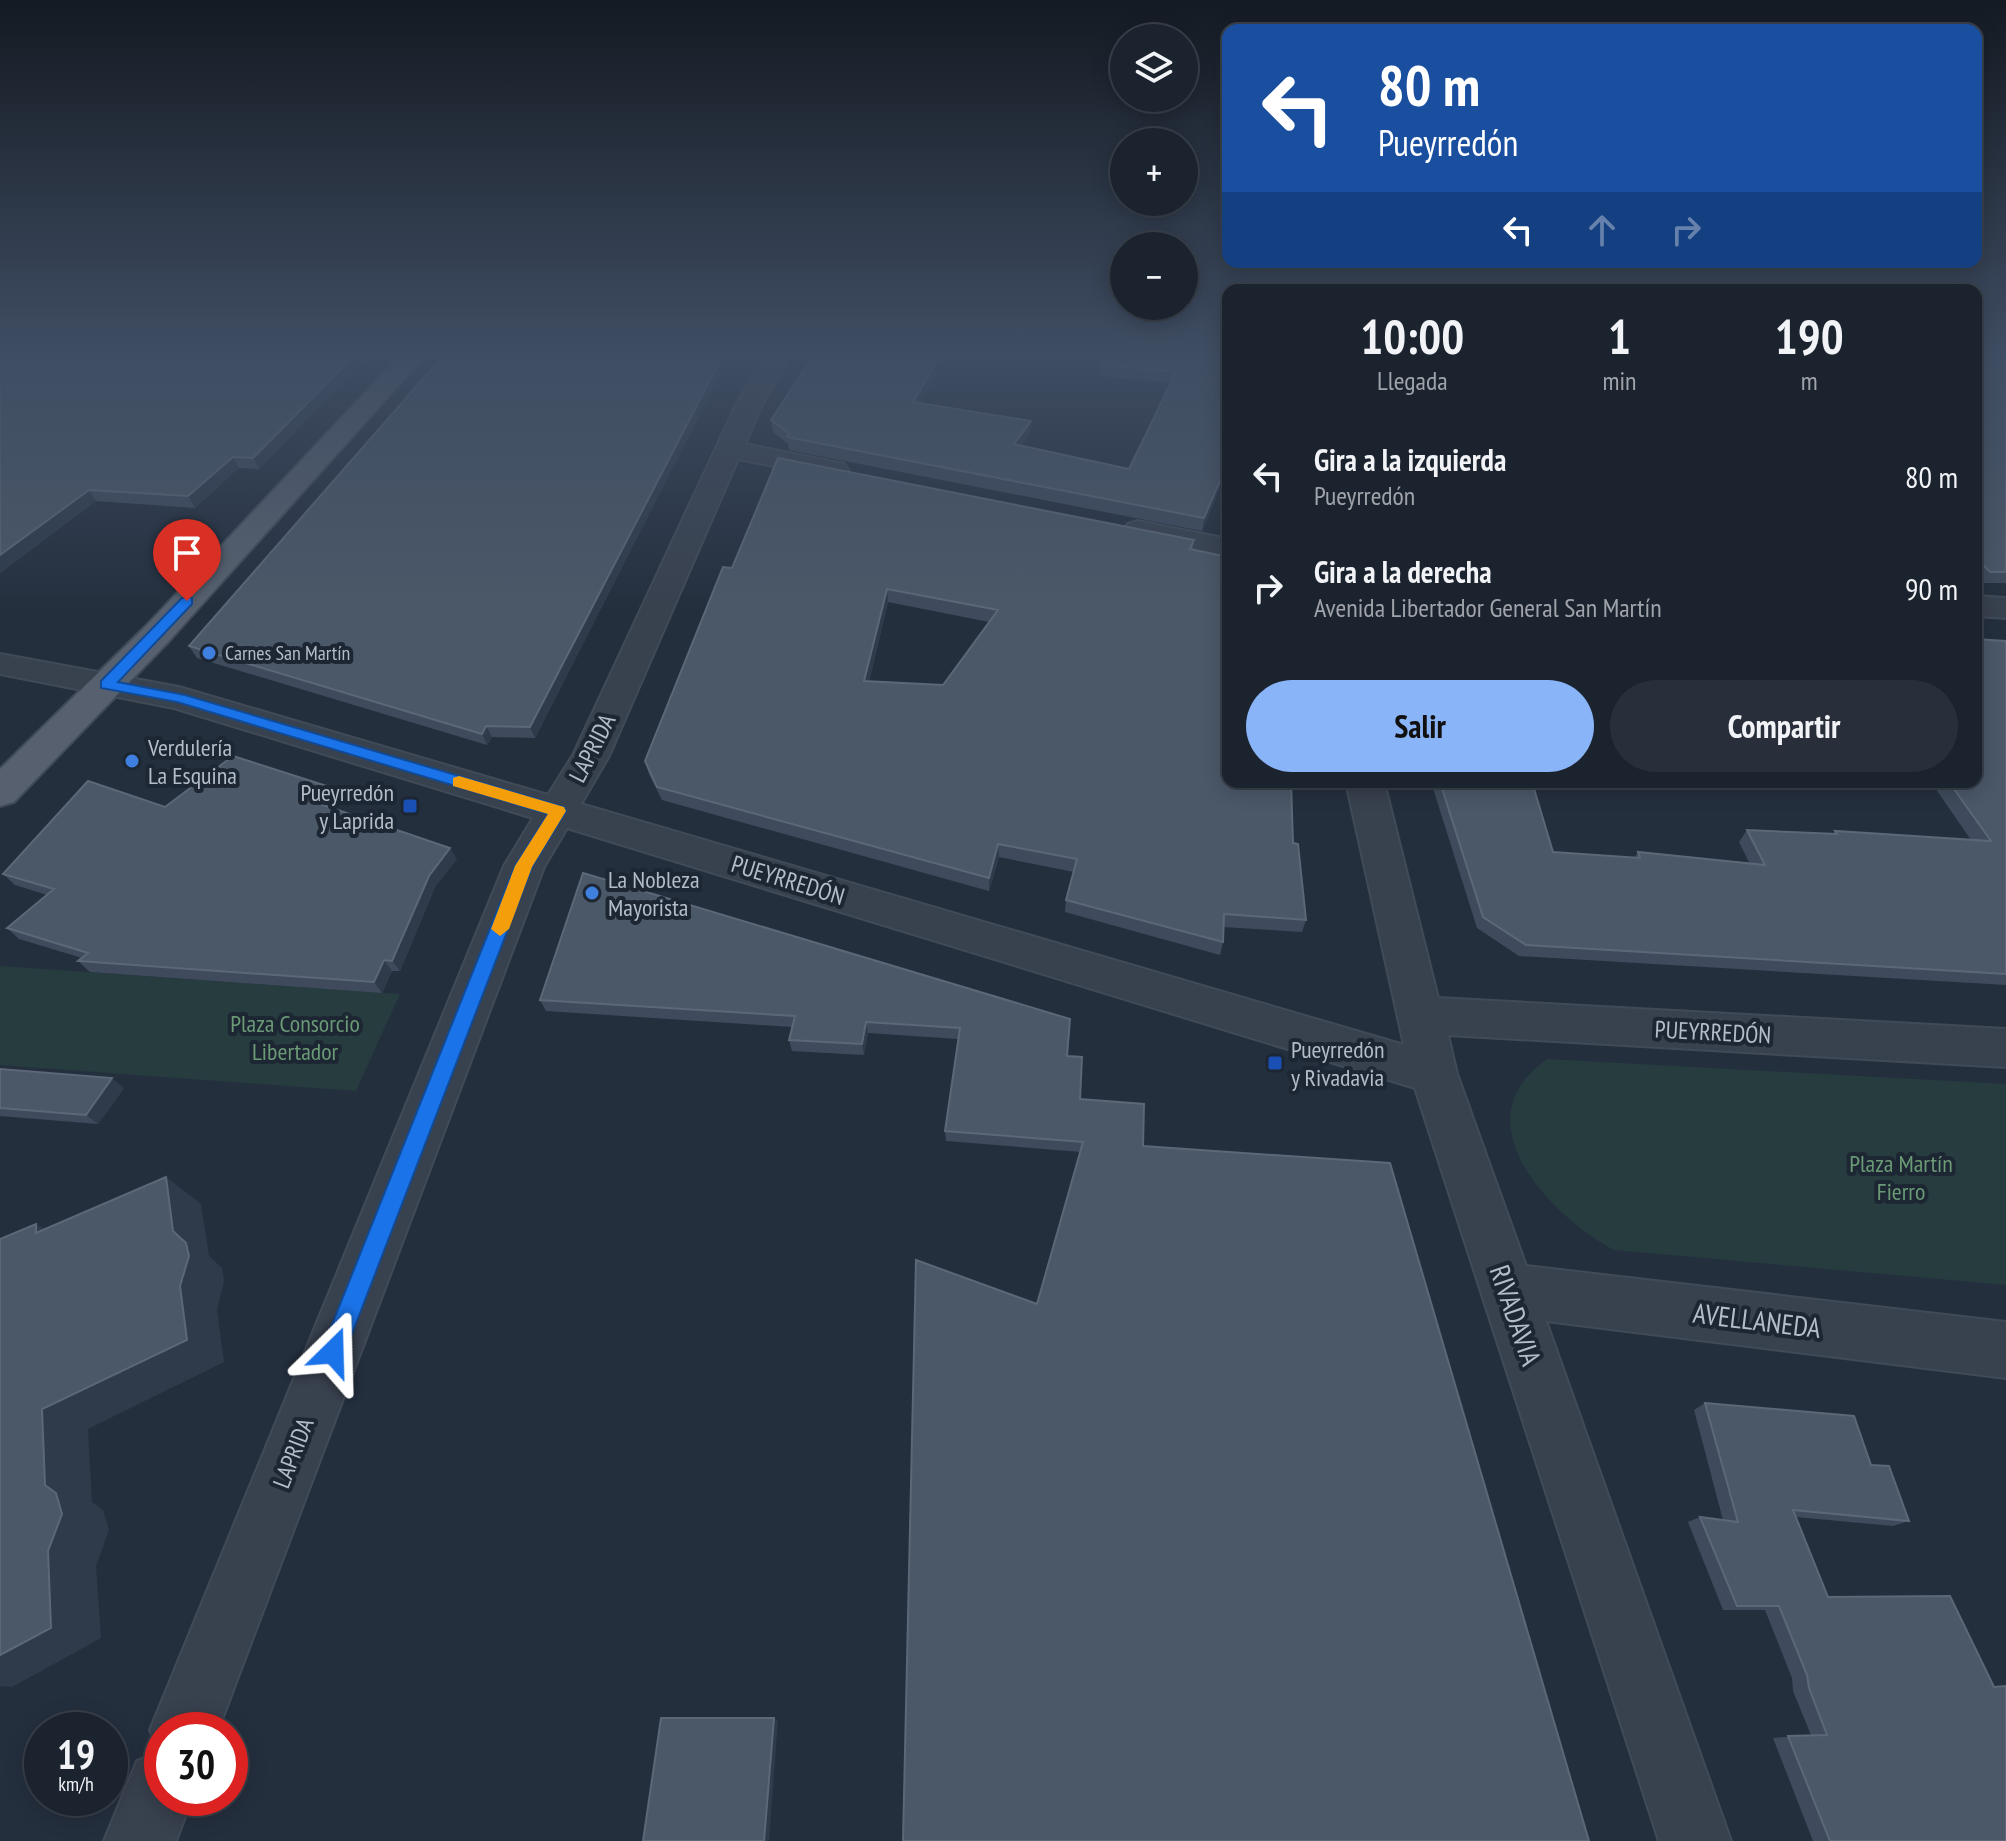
<!DOCTYPE html>
<html lang="es">
<head>
<meta charset="utf-8">
<style>
  body { margin:0; font-family:"PT Sans Narrow",sans-serif; background:#282f3a; color:#f1f3f6; height:100vh; display:flex; flex-direction:column; font-size:30px; white-space:nowrap }
  * { box-sizing:border-box; margin:0 }
  p { font-size:26px; color:#a0a4aa }
  .icon { flex:none; width:44px; height:44px; fill:none; stroke:currentColor; stroke-width:2; stroke-linecap:round; stroke-linejoin:round }
  .map { position:relative; flex:1; overflow:hidden }
  .side { position:absolute; left:1222px; top:284px; width:760px; height:504px; display:flex; flex-direction:column; background:#1b232e; border-radius:16px; box-shadow:0 4px 20px #0003,0 0 0 2px #39404a }
  .side>* { flex:none }
  .hud { position:absolute; left:1222px; top:24px; width:760px; height:244px; border-radius:16px; box-shadow:0 4px 20px #0003,0 0 0 2px #39404a; background:#1a4fa0; color:#fff; overflow:hidden }
  .controls { position:absolute; left:1110px; top:24px; display:grid; gap:16px }
  .controls a { display:grid; place-items:center; width:88px; height:88px; border-radius:50%; background:#1b232e; box-shadow:0 4px 20px #0003,0 0 0 2px #39404a; font-size:40px }
  .speed { position:absolute; left:24px; top:1712px; display:flex; gap:16px; font-size:40px; font-weight:700; text-align:center }
  .speed>* { display:grid; place-content:center; width:104px; height:104px; border-radius:50%; background:#1b232e; box-shadow:0 4px 20px #0003,0 0 0 2px #39404a; line-height:1 }
  .speed small { font-size:20px; font-weight:400 }
  .speed .limit { border:12px solid #d22; background:#fff; color:#111 }
  .pin { position:absolute; display:grid; place-items:center; width:68px; height:68px; color:#fff; margin:-82px -34px; border-radius:50% 50% 50% 0; rotate:-45deg; box-shadow:0 0 8px #0007 }
  .pin .icon { rotate:45deg }
  .me { position:absolute; width:88px; margin:-44px; rotate:22deg; stroke-linejoin:round; filter:drop-shadow(0 0 6px #0008) }
  .turn { display:flex; align-items:center; gap:28px; height:168px; padding:0 24px; font-size:36px }
  .turn .icon { width:104px; height:104px; stroke-width:2.5 }
  .turn b { display:block; font-size:56px; line-height:68px }
  .lanes { display:flex; align-items:center; height:76px; padding:0 24px; background:#0003; justify-content:center; gap:40px; direction:ltr }
  .lanes .off { opacity:.35 }
  .eta { display:flex; justify-content:space-evenly; align-items:center; height:136px; text-align:center }
  .eta b { font-size:48px; font-weight:800; line-height:56px }
  .button { display:flex; gap:16px; margin-top:auto; padding:16px 24px }
  .button a { flex:1; height:92px; border-radius:48px; background:#8ab4f8; color:#111; font-size:32px; font-weight:800; line-height:92px; text-align:center }
  .button a+a { background:#282f3a; color:#f1f3f6 }
  ul { padding:0; list-style:none }
  li { display:flex; align-items:center; gap:24px; height:112px; padding:0 24px }
  li div { flex:1 }
  li b { display:block; font-size:30px }
  li em { font-style:normal }
  .map>svg:first-child { display:block }
  .green { fill:#263c3f }
  .lines { fill:none; stroke-linecap:round; stroke-linejoin:round }
  .minor-casing { stroke:#414a57; stroke-width:4 }
  .primary-casing { stroke:#414a57; stroke-width:4 }
  .minor { fill:#38414e; fill-rule:evenodd }
  .primary { fill:#56606e; fill-rule:evenodd }
  .wall { fill:#3f4b5c; fill-rule:evenodd }
  .shaded-wall { fill:#2f3b4b }
  .building { fill:#4b5868; stroke:#5c6777; stroke-width:2; fill-rule:evenodd }
  .route { fill:#1a73e8; stroke:#114b97; stroke-width:2 }
  .slow { fill:#f59e0b }
  .shop-dot { fill:#3f7fe0; stroke:#1d2633; stroke-width:3 }
  .transit-dot { fill:#1a4fb4; stroke:#1d2633; stroke-width:3 }
  .labels { text-anchor:middle; dominant-baseline:central; stroke-width:8; stroke-linejoin:round; paint-order:stroke }
  .far-poi-label { font-size:20px; fill:#b4bcc9; stroke:#1d2633; text-anchor:start }
  .poi-label { font-size:24px; fill:#b4bcc9; stroke:#1d2633; text-anchor:start }
  .street-label { font-size:24px; fill:#b4bcc9; stroke:#1d2633 }
  .park-label { font-size:24px; fill:#6b9a76; stroke:#1d2633 }
  .near-street-label { font-size:28px; fill:#b4bcc9; stroke:#1d2633 }
</style>
</head>
<body>
<div class="map">
<svg width="2006" height="1841" viewBox="0 0 2006 1841">
  <rect width="100%" height="100%" fill="#242f3e"/>
  <path class="green" d="M0,966L400,994L356,1091L0,1065Z
    M1547,1059L2006,1084V1285L1614,1250C1551,1216 1458,1121 1547,1059Z"/>
  <g class="lines">
    <defs>
      <path id="minor" d="M770,350H794L762,405L745,444L844,464L848,470L844,476L834,478L738,459L609,756L581,804L1404,1045L1346,782H1384L1438,998L2006,1029V1067L1448,1035L1457,1074L1526,1266L2006,1322V1378L1546,1321L1731,1841H1659L1415,1088L567,828L544,867L218,1730H162V1798H192L176,1841H104L137,1761L159,1752L150,1730L504,866L533,818L174,708L0,674V654L179,687L548,795L573,755L736,405Z
        M1976,350H2003L2006,352V371L1998,369Z
        M1138,521L1228,539V557L1128,536L1123,530L1128,524Z
        M1976,596L2006,598V618L1976,616Z"/>
      <path id="primary" d="M405,350H430L170,640L14,802L0,806V769L146,626Z"/>
    </defs>
    <use href="#minor" class="minor-casing"/>
    <use href="#primary" class="primary-casing"/>
    <use href="#minor" class="minor"/>
    <use href="#primary" class="primary"/>
  </g>
  <path class="wall" d="M0,350H374L259,469L239,468L195,508L96,501L0,573Z
    M448,350H737L725,365L535,738L492,737L487,745L197,658L189,646Z
    M817,350H951L920,403L1031,421L1030,433L1021,446L1129,469L1170,383L1100,376L1101,365L1228,350V478L1226,482L1223,481L1202,531L789,450L788,444L773,432L771,420Z
    M1976,350L2006,362V583H1982L1976,577Z
    M1194,540L1193,550L1293,843L1306,920L1302,932L1223,927V942L1220,955L1065,912L1066,900L1074,872L999,857L989,891L662,800L649,774L645,761L732,568ZM888,602L989,622L943,685L869,682Z
    M2006,641V985L1519,956L1477,928L1431,782H1532L1553,852L1634,858L1638,852L1750,864L1739,842L1747,830L1833,834L1835,831L1971,840L1931,782H1976Z
    M336,789L343,801L334,808L457,859L435,887L400,971H392L382,993L90,972L78,961L82,958L19,939L7,928L47,895L15,885L3,874L165,807Z
    M583,873L1067,1056L1080,1099L1144,1104L1037,1304L1081,1152L946,1141L945,1131L958,1039L868,1033L864,1055L792,1051L789,1040L792,1027L546,1011L540,1000Z
    M0,1069L124,1088L98,1124L0,1116Z
    M1705,1403L1871,1465L1909,1521L1893,1526L1796,1517L1828,1597L2006,1841H1813L1773,1738L1811,1735L1793,1691L1792,1678L1765,1610H1723L1688,1522L1700,1517L1723,1520L1694,1410Z"/>
  <path class="shaded-wall" d="M360,350H374L259,469L253,458Z
    M727,350H737L725,365L535,738L530,727L723,355Z
    M944,350H951L914,414L913,402Z
    M1031,421L1030,433L1014,456V444Z
    M233,457L239,468L195,508L188,496Z
    M1225,469L1223,481L1202,531L1204,518Z
    M89,490L96,501L0,573V555Z
    M887,589L888,602L866,694L864,681Z
    M486,726L492,737L487,745L482,734Z
    M336,789L343,801L327,815L320,804Z
    M998,844L999,857L989,891V878Z
    M450,848L457,859L435,887L400,971L392,961L429,876Z
    M384,960L392,971L382,993L374,982Z
    M866,1022L868,1033L864,1055L862,1044Z
    M112,1078L124,1088L98,1124L86,1115Z
    M166,1177L201,1204L209,1256L222,1268L224,1281L217,1310L224,1362L88,1429L92,1502L103,1510L109,1530L96,1566L101,1638L12,1687L2,1686L0,1687V1655L45,1485L42,1409L173,1231Z
    M36,1224L77,1250L36,1233Z
    M774,1718L778,1720L769,1841H764Z"/>
  <path class="building" d="M0,350H360L253,458L233,457L188,496L89,490L0,555Z
    M448,350H727L723,355L530,727L486,726L482,734L189,646Z
    M817,350H944L913,402L1031,421L1014,444L1129,469L1176,372L1101,365L1106,350H1228V469H1225L1204,518L787,437L789,433L771,420Z
    M1976,350H1989L2003,361L2006,362V572H1990L1976,557Z
    M778,458L1194,540L1190,549L1228,557V782H1291L1293,843L1298,844L1306,920L1224,914L1223,942L1066,900L1077,859L998,844L989,878L657,787L645,761L723,567L732,568ZM887,589L998,610L943,685L864,681Z
    M1976,639L2006,641V974L1526,945L1483,917L1440,782H1532L1553,852L1640,858L1638,852L1765,865L1747,830L1837,834L1835,831L1991,841L1949,782H1976Z
    M233,756L336,789L320,804L450,848L429,876L392,961L384,960L374,982L78,961L88,953L7,928L54,889L3,874L88,781L165,807Z
    M583,873L1070,1019L1067,1056L1082,1057L1080,1099L1144,1104L1143,1146L1390,1163L1589,1841H903L916,1260L1037,1304L1083,1142L945,1131L960,1028L866,1022L862,1044L789,1040L795,1016L540,1000Z
    M0,1069L112,1078L86,1115L0,1108Z
    M166,1177L173,1231L186,1243L189,1256L180,1286L187,1340L42,1409L45,1485L56,1493L62,1514L48,1551L51,1628L0,1655V1239L36,1224V1233Z
    M1705,1403L1854,1416L1871,1465L1889,1466L1909,1521L1793,1510L1828,1597L1950,1596L1994,1687L2006,1686V1841H1830L1788,1736L1827,1735L1809,1688L1807,1675L1779,1606H1737L1700,1517L1738,1522Z
    M661,1718H774L764,1841H643Z"/>
  <linearGradient id="sky" x2="0" y2="1"><stop stop-color="#141a22"/><stop offset="0.58" stop-color="#3f4d63"/><stop offset="1" stop-color="#3f4d63" stop-opacity="0"/></linearGradient>
  <rect width="2006" height="608" fill="url(#sky)"/>
  <path class="route" d="M187,597L192,598V604L118,682L185,695L564,807L566,811L532,867L345,1352L341,1361L333,1365L324,1361L321,1352L515,866L548,814L177,702L101,688V681L182,598Z"/>
  <path class="slow" d="M459,776L564,807L566,811L532,867L509,929L500,936L491,929L515,866L548,814L453,786V778Z"/>
  <g class="shop-dot">
    <circle cx="209" cy="653" r="8"/>
    <circle cx="132" cy="761" r="8"/>
    <circle cx="592" cy="893" r="8"/>
  </g>
  <g class="transit-dot">
    <rect x="402" y="798" width="16" height="16" rx="4"/>
    <rect x="1267" y="1055" width="16" height="16" rx="4"/>
  </g>
  <g class="labels">
    <g class="far-poi-label">
      <text x="225" y="653">Carnes San Martín</text>
    </g>
    <g class="poi-label">
      <text x="148" y="747">Verdulería<tspan x="148" dy="28">La Esquina</tspan></text>
      <text x="394" y="792" text-anchor="end">Pueyrredón<tspan x="394" dy="28">y Laprida</tspan></text>
      <text x="608" y="879">La Nobleza<tspan x="608" dy="28">Mayorista</tspan></text>
      <text x="1291" y="1049">Pueyrredón<tspan x="1291" dy="28">y Rivadavia</tspan></text>
    </g>
    <g class="street-label">
      <text transform="translate(592 748) rotate(-63)">LAPRIDA</text>
      <text transform="translate(788 880) rotate(17)">PUEYRREDÓN</text>
      <text transform="translate(1713 1032) rotate(3)">PUEYRREDÓN</text>
      <text transform="translate(293 1453) rotate(-69)">LAPRIDA</text>
    </g>
    <g class="park-label">
      <text x="295" y="1023">Plaza Consorcio<tspan x="295" dy="28">Libertador</tspan></text>
      <text x="1901" y="1163">Plaza Martín<tspan x="1901" dy="28">Fierro</tspan></text>
    </g>
    <g class="near-street-label">
      <text transform="translate(1516 1315) rotate(71)">RIVADAVIA</text>
      <text transform="translate(1757 1320) rotate(7)">AVELLANEDA</text>
    </g>
  </g>
</svg>
<div class="controls">
<a><svg class="icon" aria-label="layers" viewBox="0 0 24 24"><path d="M12 4l9 5-9 5-9-5zM3 14l9 5 9-5"/></svg></a>
<a>+</a>
<a>−</a>
</div>
<div class="speed"><div>19<small>km/h</small></div><div class="limit">30</div></div>
<div class="pin" style="left:187px;top:601px;background:#d93025"><svg class="icon" aria-label="arrive" viewBox="0 0 24 24"><path d="M6 21V4h12l-3 4 3 4H6"/></svg></div>
<svg class="me" style="left:333px;top:1352px" viewBox="-20 -20 40 40"><path d="M0-17L14 15 0 8-14 15z" fill="#1a73e8" stroke="#fff" stroke-width="4"/></svg>
<div class="hud">
<div class="turn"><svg class="icon" aria-label="left" viewBox="0 0 24 24"><path d="M17 20v-9H6M10 6l-5 5 5 5"/></svg><div><b>80 m</b>Pueyrredón</div></div>
<div class="lanes"><svg class="icon" aria-label="left" viewBox="0 0 24 24"><path d="M17 20v-9H6M10 6l-5 5 5 5"/></svg><svg class="icon off" aria-label="ahead" viewBox="0 0 24 24"><path d="M12 20V5M6 11l6-6 6 6"/></svg><svg class="icon off" aria-label="right" viewBox="0 0 24 24"><path d="M7 20v-9h11M14 6l5 5-5 5"/></svg></div>
</div>
<section class="side">
<div class="eta">
<div><b>10:00</b><p>Llegada</p></div>
<div><b>1</b><p>min</p></div>
<div><b>190</b><p>m</p></div>
</div>
<ul>
<li><svg class="icon" aria-label="left" viewBox="0 0 24 24"><path d="M17 20v-9H6M10 6l-5 5 5 5"/></svg><div><b>Gira a la izquierda</b><p>Pueyrredón</p></div><em>80 m</em></li>
<li><svg class="icon" aria-label="right" viewBox="0 0 24 24"><path d="M7 20v-9h11M14 6l5 5-5 5"/></svg><div><b>Gira a la derecha</b><p>Avenida Libertador General San Martín</p></div><em>90 m</em></li>
</ul>
<div class="button"><a>Salir</a><a>Compartir</a></div>
</section>
</div>
</body>
</html>
